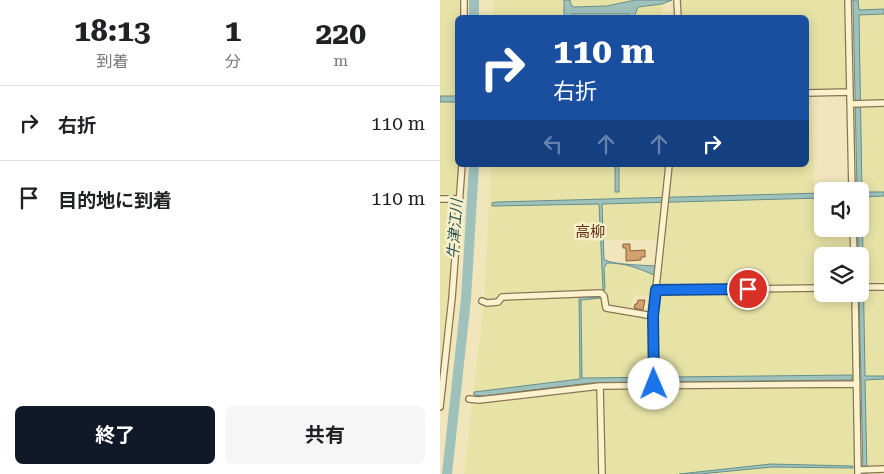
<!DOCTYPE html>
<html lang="ja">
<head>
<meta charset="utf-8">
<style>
  body { margin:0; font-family:"Roboto Serif","Noto Sans JP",serif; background:#f6f6f6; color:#202124; height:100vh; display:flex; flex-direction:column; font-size:19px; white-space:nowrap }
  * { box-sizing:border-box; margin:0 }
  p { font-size:16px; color:#757577 }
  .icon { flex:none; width:28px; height:28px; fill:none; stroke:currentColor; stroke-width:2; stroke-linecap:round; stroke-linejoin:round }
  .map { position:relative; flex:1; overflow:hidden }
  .drawer { display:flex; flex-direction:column; background:#fff; width:440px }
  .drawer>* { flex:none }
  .hud { position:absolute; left:15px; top:15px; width:354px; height:152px; border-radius:8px; box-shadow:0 2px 12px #0003; background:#1a4fa0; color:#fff; overflow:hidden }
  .buttons { position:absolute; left:374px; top:182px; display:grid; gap:10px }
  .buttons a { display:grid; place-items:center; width:55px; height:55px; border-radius:8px; background:#fff; box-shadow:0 2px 12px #0003; font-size:25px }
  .pin { position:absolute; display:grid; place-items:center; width:42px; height:42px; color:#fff; margin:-21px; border:2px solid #fff; border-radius:50%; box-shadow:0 1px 5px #0007 }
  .me { position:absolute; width:55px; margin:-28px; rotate:359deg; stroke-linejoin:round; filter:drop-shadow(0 0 4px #0008) }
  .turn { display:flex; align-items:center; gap:18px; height:105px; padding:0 15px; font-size:22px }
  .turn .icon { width:65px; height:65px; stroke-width:2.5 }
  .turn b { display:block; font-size:35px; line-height:42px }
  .lanes { display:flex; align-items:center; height:48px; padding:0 15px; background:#0003; justify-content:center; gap:25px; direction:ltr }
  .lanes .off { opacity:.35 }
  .eta { display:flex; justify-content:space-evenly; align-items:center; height:85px; text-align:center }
  .eta b { font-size:30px; font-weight:700; line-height:35px }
  .cta { display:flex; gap:10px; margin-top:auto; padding:10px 15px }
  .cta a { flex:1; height:58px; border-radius:8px; background:#111827; color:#fff; font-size:20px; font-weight:700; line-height:58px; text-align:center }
  .cta a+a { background:#f6f6f6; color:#202124 }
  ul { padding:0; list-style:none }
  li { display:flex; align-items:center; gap:15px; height:75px; padding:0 15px; border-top:1px solid #e0e0e0 }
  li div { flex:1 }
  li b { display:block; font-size:19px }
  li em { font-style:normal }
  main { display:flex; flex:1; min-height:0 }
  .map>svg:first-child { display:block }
  .farmland { fill:#e7e3a7; fill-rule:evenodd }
  .water { fill:#9fc1bb; stroke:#668f89 }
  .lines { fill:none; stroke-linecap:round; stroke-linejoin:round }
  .river { stroke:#9fc1bb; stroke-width:10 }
  .building { fill:#d3a16d; stroke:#8a6037 }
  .minor-casing { stroke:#897553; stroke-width:8 }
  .minor { stroke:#fcf2ce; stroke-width:5.5 }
  .route-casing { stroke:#114b97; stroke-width:12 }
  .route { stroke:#1a73e8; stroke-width:9 }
  .labels { text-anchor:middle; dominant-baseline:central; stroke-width:5; stroke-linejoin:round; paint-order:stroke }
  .water-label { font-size:15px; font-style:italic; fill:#285658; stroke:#f8efcb }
  .neighbourhood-label { font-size:15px; fill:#672f16; stroke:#f8efcb }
</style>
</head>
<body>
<main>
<section class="drawer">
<div class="eta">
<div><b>18:13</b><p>到着</p></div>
<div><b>1</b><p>分</p></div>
<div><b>220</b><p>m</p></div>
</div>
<ul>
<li><svg class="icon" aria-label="right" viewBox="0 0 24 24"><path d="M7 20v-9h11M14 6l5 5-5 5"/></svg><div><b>右折</b></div><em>110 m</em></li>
<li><svg class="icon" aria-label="arrive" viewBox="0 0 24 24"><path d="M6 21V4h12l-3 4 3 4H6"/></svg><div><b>目的地に到着</b></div><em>110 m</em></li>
</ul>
<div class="cta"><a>終了</a><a>共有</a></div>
</section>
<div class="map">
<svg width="444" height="474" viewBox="0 0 444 474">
  <rect width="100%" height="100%" fill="#f1e6bb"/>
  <path class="farmland" d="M0,0H21V17L18,18V165H20L0,375Z
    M53,0H222V17H53Z
    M239,0H406L408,96L372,97L374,195H382V229H410L411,256H382V294H412L415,474H24L44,299L51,165H366V18L239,17ZM162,240H222L218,271L177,263H163ZM193,295L217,297L214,318L190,314Z
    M415,0H444V474H425Z"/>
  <path class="water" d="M124,0H130L131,5L134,7L167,6L195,0H232L222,4L198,7L194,17H189V14H132L131,17L124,18Z
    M413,0H418L419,10L444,9V14L419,15L422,192H444V196L422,197L425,376H444V379L425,380L427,474H423V472L419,294L420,256H418V229H420V191H417Z
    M0,96H17V102H0Z
    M175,165H179V192H175Z
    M382,193V198L162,204L164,259C171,265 204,265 215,266L214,275C198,268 185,263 167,263L164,268L165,288L161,298L141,300L142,378L412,375V380L151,383L43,396L34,395V392L140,379L139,297H160L163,290L159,204L52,206V203L57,202Z
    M331,464L413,466V468L332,467L260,474H239Z"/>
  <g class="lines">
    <path class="river" d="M34,0V18
      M7,474L26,299L34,165"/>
  </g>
  <path class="building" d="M183,244H190V251L205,250V257H201V260L186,261V248H183Z
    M198,300H205L203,310L194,308L195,304H197Z"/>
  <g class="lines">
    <defs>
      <path id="minor" d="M24,0V18
        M237,0L238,18
        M408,0L412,191
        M366,93L410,92
        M411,104L444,103
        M0,199H20
        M413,229L414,256
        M420,287H444
        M216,290L382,288
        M415,294L418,474
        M42,301L47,303L58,302L62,297L161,293L164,296L166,308L213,316
        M214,384L213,316L229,165
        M160,386L162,474
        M29,399L39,400L160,386L417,384
        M0,407L12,298L22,165
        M418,470L444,469"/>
    </defs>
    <use href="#minor" class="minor-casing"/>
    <use href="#minor" class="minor"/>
  </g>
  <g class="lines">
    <defs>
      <path id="route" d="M214,384L213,316L216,290L308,289"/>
    </defs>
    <use href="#route" class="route-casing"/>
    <use href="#route" class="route"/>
  </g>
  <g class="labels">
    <g class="water-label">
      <text transform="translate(15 229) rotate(-86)">牛津江川</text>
    </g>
    <g class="neighbourhood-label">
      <text x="150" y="232">高柳</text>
    </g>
  </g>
</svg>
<div class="buttons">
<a><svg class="icon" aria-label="sound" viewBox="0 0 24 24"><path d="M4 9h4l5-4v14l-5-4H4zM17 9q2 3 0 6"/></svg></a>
<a><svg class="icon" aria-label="layers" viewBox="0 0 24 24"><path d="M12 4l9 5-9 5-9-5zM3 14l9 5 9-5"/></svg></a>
</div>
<div class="pin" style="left:308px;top:289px;background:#d93025"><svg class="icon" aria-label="arrive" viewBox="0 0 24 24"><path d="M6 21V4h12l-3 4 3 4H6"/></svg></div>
<svg class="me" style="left:214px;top:384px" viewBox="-20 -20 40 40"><circle r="19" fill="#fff"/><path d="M0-13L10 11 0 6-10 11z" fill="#1a73e8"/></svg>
<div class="hud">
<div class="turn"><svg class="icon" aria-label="right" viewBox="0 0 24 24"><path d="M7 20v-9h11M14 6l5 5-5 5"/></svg><div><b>110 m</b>右折</div></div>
<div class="lanes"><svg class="icon off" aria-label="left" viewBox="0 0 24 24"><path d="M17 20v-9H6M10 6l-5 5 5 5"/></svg><svg class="icon off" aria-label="ahead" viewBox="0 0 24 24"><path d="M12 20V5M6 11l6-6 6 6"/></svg><svg class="icon off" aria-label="ahead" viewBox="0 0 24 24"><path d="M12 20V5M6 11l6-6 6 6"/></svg><svg class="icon" aria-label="right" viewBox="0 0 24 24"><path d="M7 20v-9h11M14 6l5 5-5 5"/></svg></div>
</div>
</div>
</main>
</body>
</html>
